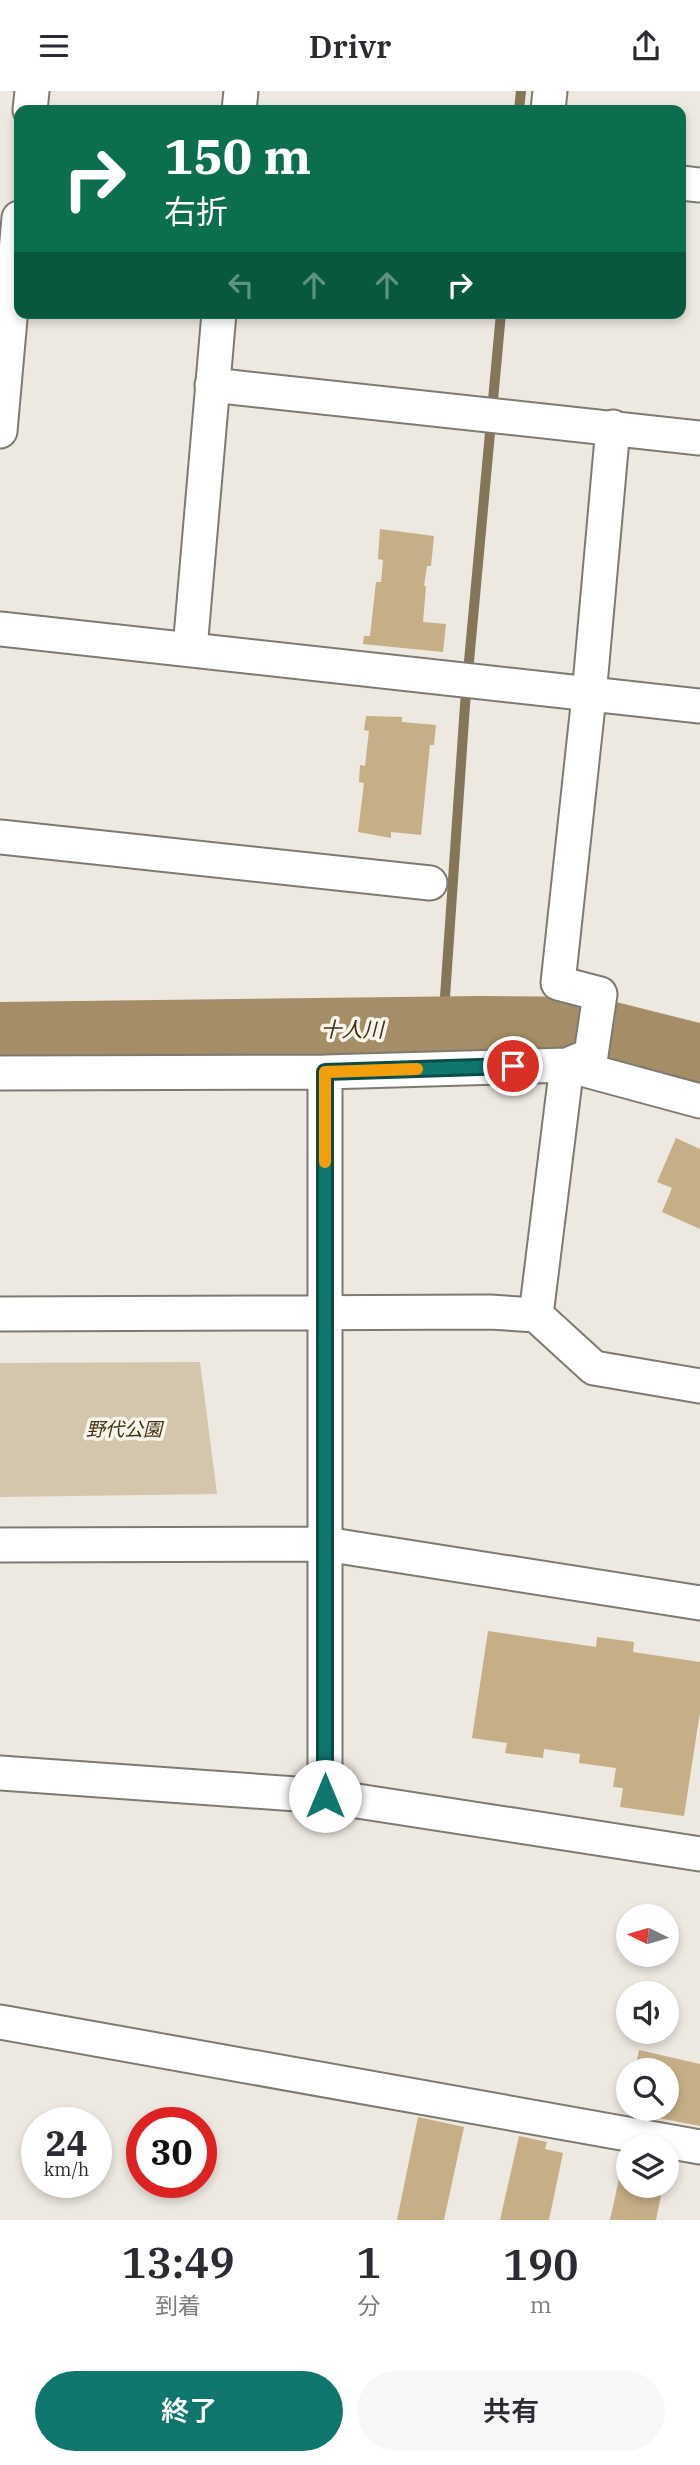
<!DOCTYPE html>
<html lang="ja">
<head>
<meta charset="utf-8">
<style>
  body { margin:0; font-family:"IBM Plex Serif","Noto Sans JP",serif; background:#f7f7f7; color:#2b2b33; height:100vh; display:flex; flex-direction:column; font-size:26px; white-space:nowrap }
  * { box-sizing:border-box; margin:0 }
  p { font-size:23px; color:#7c7c81 }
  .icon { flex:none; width:38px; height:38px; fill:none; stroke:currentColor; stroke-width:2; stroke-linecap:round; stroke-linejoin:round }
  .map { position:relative; height:2129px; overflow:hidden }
  .drawer { display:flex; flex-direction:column; background:#fff; flex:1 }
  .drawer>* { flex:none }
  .guide { position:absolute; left:14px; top:14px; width:672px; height:214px; border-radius:14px; box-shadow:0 4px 10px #0003; background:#0b6e4f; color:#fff; overflow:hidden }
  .needle { width:46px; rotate:275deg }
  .fabs { position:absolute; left:616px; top:1813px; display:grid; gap:14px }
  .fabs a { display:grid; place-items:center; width:63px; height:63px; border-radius:50%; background:#fff; box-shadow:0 4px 10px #0003; font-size:35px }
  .speed { position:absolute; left:21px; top:2016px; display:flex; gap:14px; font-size:35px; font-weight:700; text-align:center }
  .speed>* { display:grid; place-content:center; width:91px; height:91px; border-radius:50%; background:#fff; box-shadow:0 4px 10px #0003; line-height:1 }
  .speed small { font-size:18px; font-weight:400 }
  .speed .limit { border:10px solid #d22; background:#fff; color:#111 }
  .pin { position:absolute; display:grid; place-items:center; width:60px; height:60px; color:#fff; margin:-30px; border:4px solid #fff; border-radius:50%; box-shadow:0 2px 7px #0007 }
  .me { position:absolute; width:77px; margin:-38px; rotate:0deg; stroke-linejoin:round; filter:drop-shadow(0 0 5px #0008) }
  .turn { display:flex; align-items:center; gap:24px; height:147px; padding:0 35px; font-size:32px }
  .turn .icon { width:91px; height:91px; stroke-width:2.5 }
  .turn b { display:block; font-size:49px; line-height:60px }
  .lanes { display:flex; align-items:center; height:66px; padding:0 35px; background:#0003; justify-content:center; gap:35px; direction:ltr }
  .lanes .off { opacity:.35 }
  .eta { display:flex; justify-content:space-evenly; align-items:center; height:119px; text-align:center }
  .eta b { font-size:42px; font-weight:600; line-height:49px }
  .button { display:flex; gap:14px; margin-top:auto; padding:14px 35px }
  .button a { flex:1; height:80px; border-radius:42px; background:#0f766e; color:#fff; font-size:28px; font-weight:600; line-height:80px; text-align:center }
  .button a+a { background:#f7f7f7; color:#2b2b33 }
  header { display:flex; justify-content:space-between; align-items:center; height:91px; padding:0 35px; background:#fff; font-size:32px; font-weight:600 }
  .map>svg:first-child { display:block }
  .green { fill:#d4c6ad }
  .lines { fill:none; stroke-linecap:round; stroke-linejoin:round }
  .stream { stroke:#857559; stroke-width:10 }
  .river { stroke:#a48d67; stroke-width:60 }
  .building { fill:#c6ae87 }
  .minor-casing { stroke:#7e7a72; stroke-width:37 }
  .minor { stroke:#fff; stroke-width:33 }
  .route-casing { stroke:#0a4d48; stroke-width:18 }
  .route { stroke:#0f766e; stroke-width:12 }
  .slow { stroke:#f59e0b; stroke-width:12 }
  .labels { text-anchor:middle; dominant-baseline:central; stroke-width:7; stroke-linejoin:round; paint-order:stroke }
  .park-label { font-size:19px; font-style:italic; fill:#443212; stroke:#fbf6ed }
  .water-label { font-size:21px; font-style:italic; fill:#42300f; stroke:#fbf6ed }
</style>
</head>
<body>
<header><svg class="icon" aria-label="menu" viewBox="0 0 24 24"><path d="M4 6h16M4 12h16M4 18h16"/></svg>Drivr<svg class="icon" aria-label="share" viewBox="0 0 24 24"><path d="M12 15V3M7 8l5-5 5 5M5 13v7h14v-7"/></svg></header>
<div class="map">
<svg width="700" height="2129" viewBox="0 0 700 2129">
  <rect width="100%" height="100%" fill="#ede8e0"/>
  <path class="green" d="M200,1271L217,1403L0,1406V1272Z"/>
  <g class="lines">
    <path class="stream" d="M519,19L521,0
      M443,935L465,614L501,222"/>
    <path class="river" d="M0,941L480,935L593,936L700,963"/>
  </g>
  <path class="building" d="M380,438L434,445L431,475H427L424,495H426L423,531L446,533L443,561L363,553L364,545H370L376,491H381L383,469L378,468Z
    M366,625L402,626V631L436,634L434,654H430L421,744L391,741V747L358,741L364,692L359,691L360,674L365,675L369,640L364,639Z
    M676,1047L700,1058V1138L662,1121L672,1097L657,1091Z
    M488,1540L596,1556L597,1546L634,1551L633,1561L700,1571V1621L684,1725L620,1716L623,1697L613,1696L616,1677L579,1672L580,1663L544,1658L543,1667L505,1662L507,1652L472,1647Z
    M639,1959L700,1973V2035L626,2021V2018H667V1979H635Z
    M418,2026L464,2036L444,2129H397Z
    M519,2045L547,2051L545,2058L563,2062L549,2129H500Z
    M624,2065L628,2066V2095H663L656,2129H610Z"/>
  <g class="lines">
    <defs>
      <path id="minor" d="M30,19L32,0
        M239,19L241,0
        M548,19L550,0
        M681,92L700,94
        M212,294L700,347
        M0,340L19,127
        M0,538L700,615
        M190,558L219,222
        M0,746L430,792
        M325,981V1705
        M0,982L325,981L567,974L700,1010
        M0,1223L490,1221L536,1224L594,1277L700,1295
        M536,1224L567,974L591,964L600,903L558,892L589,605L613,336
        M0,1454L325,1453L700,1512
        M0,1682L325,1705L700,1763
        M0,1931L700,2056"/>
    </defs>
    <use href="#minor" class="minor-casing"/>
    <use href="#minor" class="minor"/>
  </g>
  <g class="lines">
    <defs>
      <path id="route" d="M325,1705V981L513,975"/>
    </defs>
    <use href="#route" class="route-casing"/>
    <use href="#route" class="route"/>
    <path class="slow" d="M325,1071V981L417,978"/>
  </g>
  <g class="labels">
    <g class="park-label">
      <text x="124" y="1338">野代公園</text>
    </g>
    <g class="water-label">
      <text x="352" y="938">十人川</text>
    </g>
  </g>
</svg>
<div class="fabs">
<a><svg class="needle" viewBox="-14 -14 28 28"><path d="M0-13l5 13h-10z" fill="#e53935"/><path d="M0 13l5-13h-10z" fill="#7c7c81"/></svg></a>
<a><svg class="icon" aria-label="sound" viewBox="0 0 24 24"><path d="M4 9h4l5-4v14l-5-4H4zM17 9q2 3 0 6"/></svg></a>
<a><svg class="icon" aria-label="search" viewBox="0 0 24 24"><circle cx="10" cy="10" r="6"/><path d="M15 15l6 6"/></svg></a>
<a><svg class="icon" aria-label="layers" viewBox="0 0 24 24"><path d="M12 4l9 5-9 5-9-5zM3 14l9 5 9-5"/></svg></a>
</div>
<div class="speed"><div>24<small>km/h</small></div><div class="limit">30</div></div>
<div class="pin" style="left:513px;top:975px;background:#d93025"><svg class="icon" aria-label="arrive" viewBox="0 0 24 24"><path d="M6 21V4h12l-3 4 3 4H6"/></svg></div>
<svg class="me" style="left:325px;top:1705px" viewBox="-20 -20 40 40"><circle r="19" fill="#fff"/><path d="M0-13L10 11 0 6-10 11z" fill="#0f766e"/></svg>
<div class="guide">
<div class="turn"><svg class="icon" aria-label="right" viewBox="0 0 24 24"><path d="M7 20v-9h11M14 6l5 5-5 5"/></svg><div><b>150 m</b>右折</div></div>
<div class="lanes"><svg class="icon off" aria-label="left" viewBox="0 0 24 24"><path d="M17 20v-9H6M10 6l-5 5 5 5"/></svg><svg class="icon off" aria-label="ahead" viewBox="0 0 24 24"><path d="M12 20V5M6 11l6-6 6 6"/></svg><svg class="icon off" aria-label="ahead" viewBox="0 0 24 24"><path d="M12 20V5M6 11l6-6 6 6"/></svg><svg class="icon" aria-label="right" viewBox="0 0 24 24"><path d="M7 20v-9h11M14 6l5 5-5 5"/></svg></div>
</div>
</div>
<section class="drawer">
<div class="eta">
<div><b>13:49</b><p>到着</p></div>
<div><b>1</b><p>分</p></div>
<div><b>190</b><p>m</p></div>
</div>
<div class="button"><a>終了</a><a>共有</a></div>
</section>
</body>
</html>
